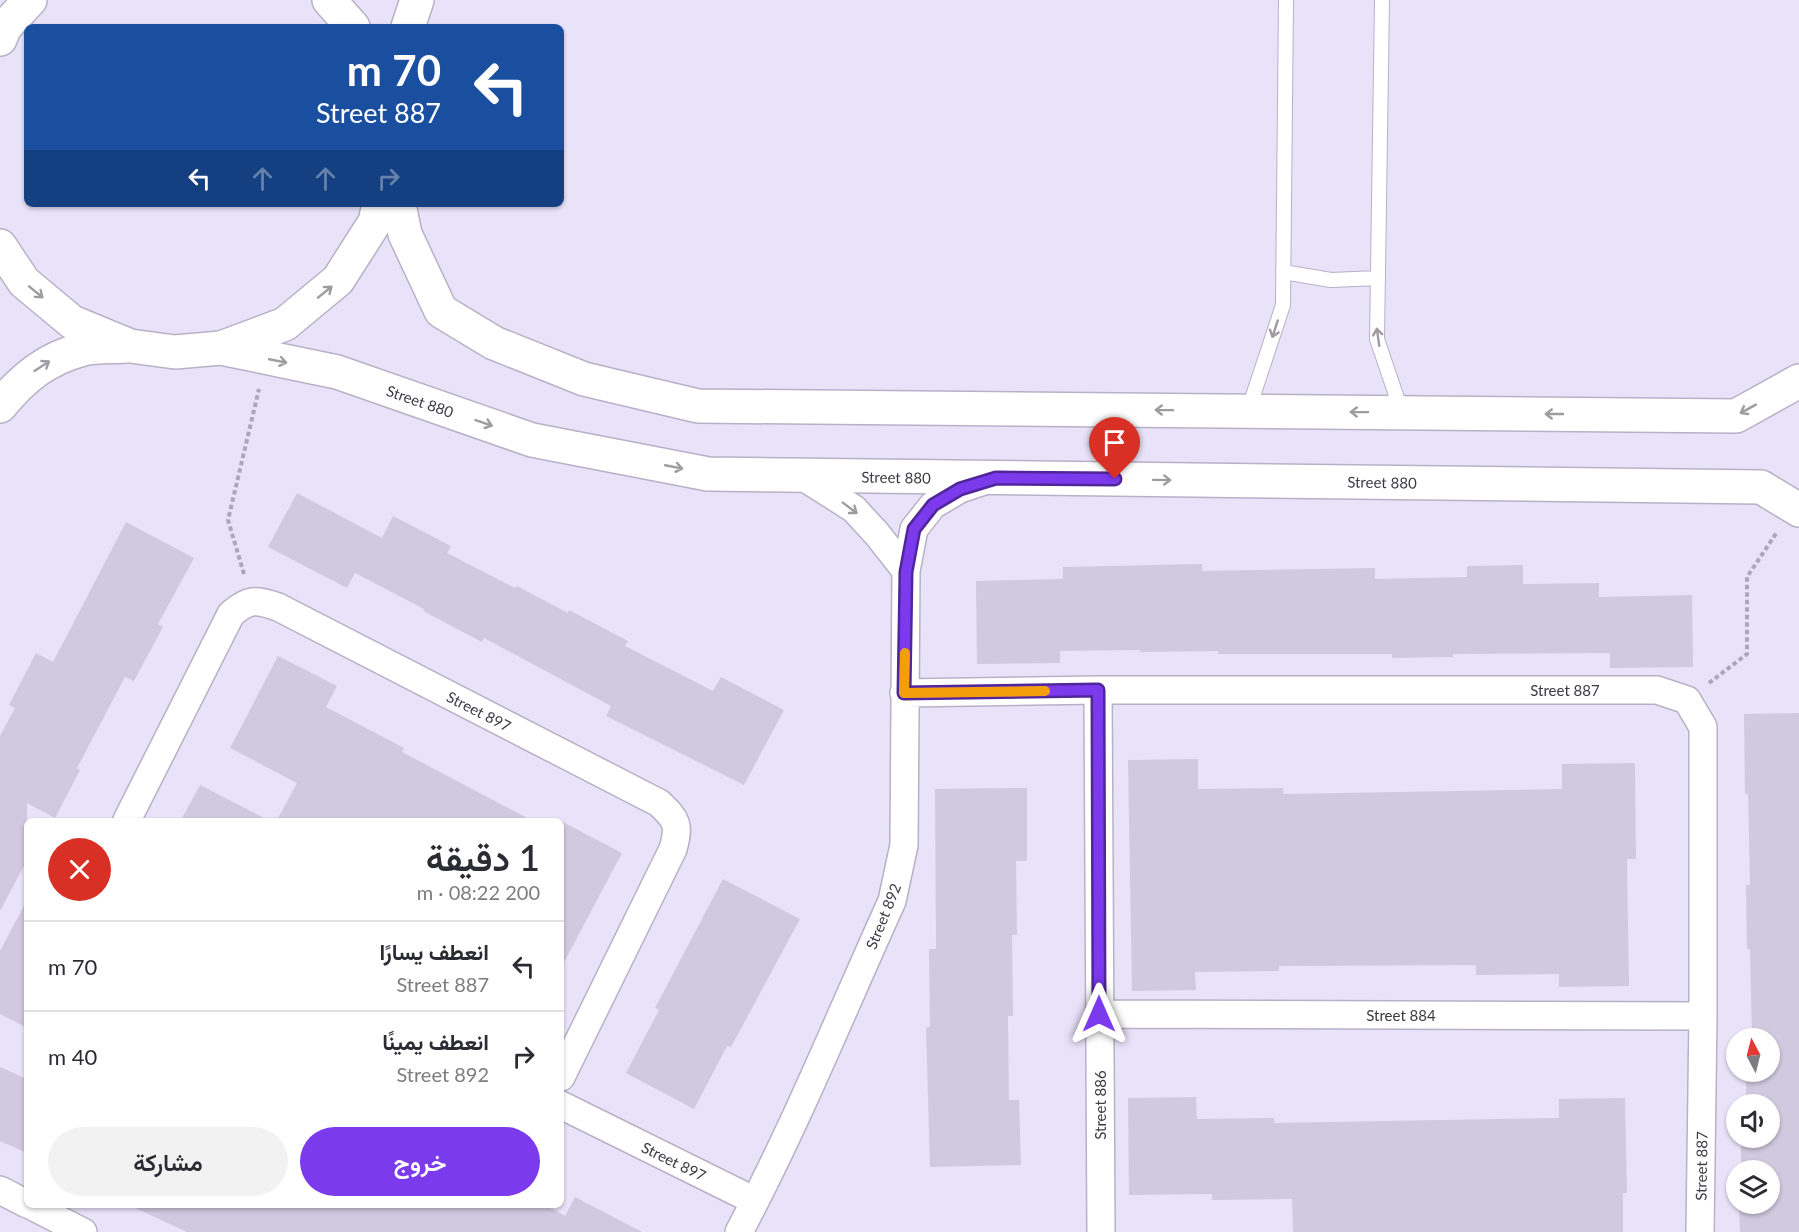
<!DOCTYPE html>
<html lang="ar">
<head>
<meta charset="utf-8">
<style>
  body { margin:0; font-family:Lato,Vazirmatn,sans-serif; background:#f2f2f3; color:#2b2b33; direction:rtl; height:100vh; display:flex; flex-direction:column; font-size:22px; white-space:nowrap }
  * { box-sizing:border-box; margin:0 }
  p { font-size:20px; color:#7c7c81 }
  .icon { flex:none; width:33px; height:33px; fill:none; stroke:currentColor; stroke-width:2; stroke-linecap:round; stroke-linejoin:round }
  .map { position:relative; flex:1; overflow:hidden; direction:ltr }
  .details { position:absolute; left:24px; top:818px; width:540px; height:390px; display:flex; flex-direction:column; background:#fff; border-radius:9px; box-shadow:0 2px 4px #0004; direction:rtl }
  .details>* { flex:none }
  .banner { position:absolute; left:24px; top:24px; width:540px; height:183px; border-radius:9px; box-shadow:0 2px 4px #0004; direction:rtl; background:#1a4fa0; color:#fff; overflow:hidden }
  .needle { width:39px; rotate:353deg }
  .controls { position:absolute; left:1726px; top:1028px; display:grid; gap:12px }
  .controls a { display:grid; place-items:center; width:54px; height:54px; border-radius:50%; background:#fff; box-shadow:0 2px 4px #0004; font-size:30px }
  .pin { position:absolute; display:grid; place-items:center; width:51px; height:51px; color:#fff; margin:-62px -26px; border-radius:50% 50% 50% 0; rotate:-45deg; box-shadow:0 0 6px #0007 }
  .pin .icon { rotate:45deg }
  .me { position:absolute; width:66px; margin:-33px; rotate:0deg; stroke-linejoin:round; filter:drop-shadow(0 0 4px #0008) }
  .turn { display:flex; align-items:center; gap:21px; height:126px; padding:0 24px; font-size:27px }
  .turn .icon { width:78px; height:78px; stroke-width:2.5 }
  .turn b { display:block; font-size:42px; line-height:51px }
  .lanes { display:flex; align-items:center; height:57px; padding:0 24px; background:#0003; justify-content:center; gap:30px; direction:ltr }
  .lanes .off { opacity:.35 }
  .round { display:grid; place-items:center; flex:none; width:63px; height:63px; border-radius:32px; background:#f2f2f3 }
  .overview { display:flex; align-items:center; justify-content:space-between; height:102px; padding:0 24px }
  h1 { font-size:36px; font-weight:600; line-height:45px }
  .button { display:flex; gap:12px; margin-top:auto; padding:12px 24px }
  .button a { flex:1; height:69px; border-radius:36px; background:#7c3aed; color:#fff; font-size:24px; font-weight:600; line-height:69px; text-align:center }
  .button a+a { background:#f2f2f3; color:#2b2b33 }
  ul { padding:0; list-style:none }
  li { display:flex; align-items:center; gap:18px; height:90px; padding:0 24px; border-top:2px solid #e1e1e2 }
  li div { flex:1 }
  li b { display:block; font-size:22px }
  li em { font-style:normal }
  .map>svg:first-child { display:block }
  .building { fill:#d0c9df }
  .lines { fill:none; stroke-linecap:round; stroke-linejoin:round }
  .service-casing { stroke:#b7b1c6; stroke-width:16 }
  .minor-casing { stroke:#b7b1c6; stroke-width:30 }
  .tertiary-casing { stroke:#b7b1c6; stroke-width:36 }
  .path { stroke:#aba6b8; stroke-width:4; stroke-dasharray:4.5 3; stroke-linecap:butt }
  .service { stroke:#fff; stroke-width:14 }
  .minor { stroke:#fff; stroke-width:27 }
  .tertiary { stroke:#fff; stroke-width:33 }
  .oneway { stroke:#9e9ca0 }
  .route-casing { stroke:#51269a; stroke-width:15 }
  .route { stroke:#7c3aed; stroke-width:10 }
  .slow { stroke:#f59e0b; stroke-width:10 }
  .labels { text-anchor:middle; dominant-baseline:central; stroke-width:4.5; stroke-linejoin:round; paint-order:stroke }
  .street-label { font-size:15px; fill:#3c3942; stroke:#fff }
</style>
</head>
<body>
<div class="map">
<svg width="1799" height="1232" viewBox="0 0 1799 1232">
  <rect width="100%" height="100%" fill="#e9e3f9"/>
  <path class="building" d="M297,493L382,538L393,516L451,546L447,553L515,588L517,586L568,613L569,610L628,641L625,646L713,691L721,677L784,710L744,785L606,716L611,706L484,638L482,642L423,611L424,609L355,573L347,588L268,547Z
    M126,522L194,558L158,624L163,627L134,681L125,677L77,768L80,770L55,818L27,803V860L0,911V736L15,708L9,705L36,653L53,662Z
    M1202,564V571L1375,568V579L1467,577V566L1523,565V584L1599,583V597L1692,595L1693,667L1610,668V653L1453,654V657L1392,658V654H1218V651L1140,652V650L1060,651V663L977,664L976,581L1063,579V567Z
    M278,656L337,686L326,707L404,748L402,752L531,820H277L297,783L230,748Z
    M1799,713V1232H1740L1739,1205L1742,1203H1770V1170H1741V1137H1770V1104H1746V1071H1770V1038H1745L1752,1037L1750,949H1747L1746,885H1750L1748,794H1745L1744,714Z
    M1198,759V789L1283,788V794L1562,789V764L1635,763L1636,859H1627L1629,986L1559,987V974L1476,975V965L1279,966V971L1195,972L1196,990L1132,991L1128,760Z
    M200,785L268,820H181Z
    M1027,788V861H1016L1017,935H1012L1013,1016H1008L1009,1100H1019L1021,1165L930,1167L926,1028L930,1027L929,949H936L935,789Z
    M561,821L622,853L561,968Z
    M723,879L800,919L731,1047L727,1046L694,1109L626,1073L659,1010L655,1008Z
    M27,900V1028L0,1014V951Z
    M0,1067L27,1079V1153L0,1141Z
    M1196,1097L1197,1119L1274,1118V1123L1559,1118V1099L1625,1098L1627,1193H1623V1232H1293L1292,1199L1212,1200V1194L1129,1195L1128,1098Z
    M575,1197L642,1232H187L127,1204H543L565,1216Z"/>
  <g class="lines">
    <defs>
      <path id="service" d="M1382,0L1377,339L1402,413
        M1283,272L1331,280L1378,278
        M1248,411L1283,305L1286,0"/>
      <path id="minor" d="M802,476L854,509L877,534L906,571
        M1098,690L1101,1232
        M904,693L1098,690H1657L1687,700L1703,727V1016L1700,1232
        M127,820L231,614C249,599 255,599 278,607L659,803C677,820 680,825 673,849L561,1077
        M1099,1014L1703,1016
        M561,1105L755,1201
        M0,1190L27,1204
        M28,1204L83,1232
        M739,1232C796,1125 842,1011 892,901L904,845L906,571L914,529L933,505L960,489L987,480"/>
      <path id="tertiary" d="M329,0L353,27
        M408,27L417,0
        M0,39L5,27L30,0
        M399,204L405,234L441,311L494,343L584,379L698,406L1736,416L1799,381
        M0,246L24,282L72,322L130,346L175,352L221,348L285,324L338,280L375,222L379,204
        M221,348L337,372L532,440L708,474L1761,487L1799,510
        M0,406C24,377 46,359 83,349C96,346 112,347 125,346"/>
    </defs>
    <use href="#service" class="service-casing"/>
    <use href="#minor" class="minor-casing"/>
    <use href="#tertiary" class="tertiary-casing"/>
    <path class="path" d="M244,574L228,520L259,389
      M1709,683L1747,654V577L1777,532"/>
    <use href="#service" class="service"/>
    <use href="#minor" class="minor"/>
    <use href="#tertiary" class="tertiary"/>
  </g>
  <defs><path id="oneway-shaft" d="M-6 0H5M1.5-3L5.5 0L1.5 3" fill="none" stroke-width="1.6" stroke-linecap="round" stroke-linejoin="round" transform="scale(1.5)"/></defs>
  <g class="oneway">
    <use href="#oneway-shaft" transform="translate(36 292) rotate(39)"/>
    <use href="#oneway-shaft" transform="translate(325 292) rotate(-39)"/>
    <use href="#oneway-shaft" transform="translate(1275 329) rotate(108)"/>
    <use href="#oneway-shaft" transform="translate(1378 337) rotate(-98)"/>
    <use href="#oneway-shaft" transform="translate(278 361) rotate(11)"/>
    <use href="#oneway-shaft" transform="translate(42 366) rotate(-33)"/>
    <use href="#oneway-shaft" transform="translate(1748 409) rotate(151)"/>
    <use href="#oneway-shaft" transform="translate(1164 410) rotate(-179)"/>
    <use href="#oneway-shaft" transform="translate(1359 412) rotate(-179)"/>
    <use href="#oneway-shaft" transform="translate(1554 414) rotate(-180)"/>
    <use href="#oneway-shaft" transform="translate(484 423) rotate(19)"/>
    <use href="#oneway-shaft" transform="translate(674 467) rotate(11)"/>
    <use href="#oneway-shaft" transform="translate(1162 480) rotate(1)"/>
    <use href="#oneway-shaft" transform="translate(850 508) rotate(37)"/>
  </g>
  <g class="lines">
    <defs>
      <path id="route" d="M1099,1014L1098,690L904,693L906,572L914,529L933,505L960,489L996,478L1115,479"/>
    </defs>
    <use href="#route" class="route-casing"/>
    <use href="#route" class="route"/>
    <path class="slow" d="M905,653L904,693L1045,691"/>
  </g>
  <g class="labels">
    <g class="street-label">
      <text transform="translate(420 401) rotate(19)">Street 880</text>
      <text transform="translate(896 477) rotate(1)">Street 880</text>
      <text transform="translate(1382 482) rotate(1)">Street 880</text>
      <text x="1565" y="690">Street 887</text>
      <text transform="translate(479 711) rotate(27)">Street 897</text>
      <text transform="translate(883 916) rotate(-68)">Street 892</text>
      <text x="1401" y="1015">Street 884</text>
      <text transform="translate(1100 1105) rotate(-90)">Street 886</text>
      <text transform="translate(674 1161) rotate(26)">Street 897</text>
      <text transform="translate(1701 1166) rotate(-89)">Street 887</text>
    </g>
  </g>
</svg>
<div class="controls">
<a><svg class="needle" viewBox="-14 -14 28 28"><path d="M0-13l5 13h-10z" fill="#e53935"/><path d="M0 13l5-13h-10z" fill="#7c7c81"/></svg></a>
<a><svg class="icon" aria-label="sound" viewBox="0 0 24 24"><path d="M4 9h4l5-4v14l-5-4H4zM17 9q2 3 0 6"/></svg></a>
<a><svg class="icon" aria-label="layers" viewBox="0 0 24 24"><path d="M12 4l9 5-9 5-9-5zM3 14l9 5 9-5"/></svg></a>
</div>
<div class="pin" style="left:1115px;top:479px;background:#d93025"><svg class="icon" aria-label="arrive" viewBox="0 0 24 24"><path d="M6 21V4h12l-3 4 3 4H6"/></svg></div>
<svg class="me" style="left:1099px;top:1014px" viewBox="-20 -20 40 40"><path d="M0-17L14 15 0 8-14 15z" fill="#7c3aed" stroke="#fff" stroke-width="4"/></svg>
<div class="banner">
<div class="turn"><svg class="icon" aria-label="left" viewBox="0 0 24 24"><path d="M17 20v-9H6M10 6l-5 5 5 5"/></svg><div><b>70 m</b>Street 887</div></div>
<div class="lanes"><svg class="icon" aria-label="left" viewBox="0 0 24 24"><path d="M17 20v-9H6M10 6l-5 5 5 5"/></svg><svg class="icon off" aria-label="ahead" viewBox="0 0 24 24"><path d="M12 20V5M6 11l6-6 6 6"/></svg><svg class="icon off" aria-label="ahead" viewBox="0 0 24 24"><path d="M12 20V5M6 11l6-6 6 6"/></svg><svg class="icon off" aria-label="right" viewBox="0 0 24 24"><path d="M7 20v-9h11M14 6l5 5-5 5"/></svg></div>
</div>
<section class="details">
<div class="overview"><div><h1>1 دقيقة</h1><p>200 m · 08:22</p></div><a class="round" style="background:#d93025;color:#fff"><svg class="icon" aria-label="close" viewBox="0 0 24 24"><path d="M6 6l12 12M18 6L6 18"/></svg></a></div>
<ul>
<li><svg class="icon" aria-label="left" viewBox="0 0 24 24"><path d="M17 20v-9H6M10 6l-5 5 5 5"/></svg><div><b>انعطف يسارًا</b><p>Street 887</p></div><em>70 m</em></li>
<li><svg class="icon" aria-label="right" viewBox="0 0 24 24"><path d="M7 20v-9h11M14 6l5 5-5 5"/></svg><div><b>انعطف يمينًا</b><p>Street 892</p></div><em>40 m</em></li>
</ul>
<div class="button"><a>خروج</a><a>مشاركة</a></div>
</section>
</div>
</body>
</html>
